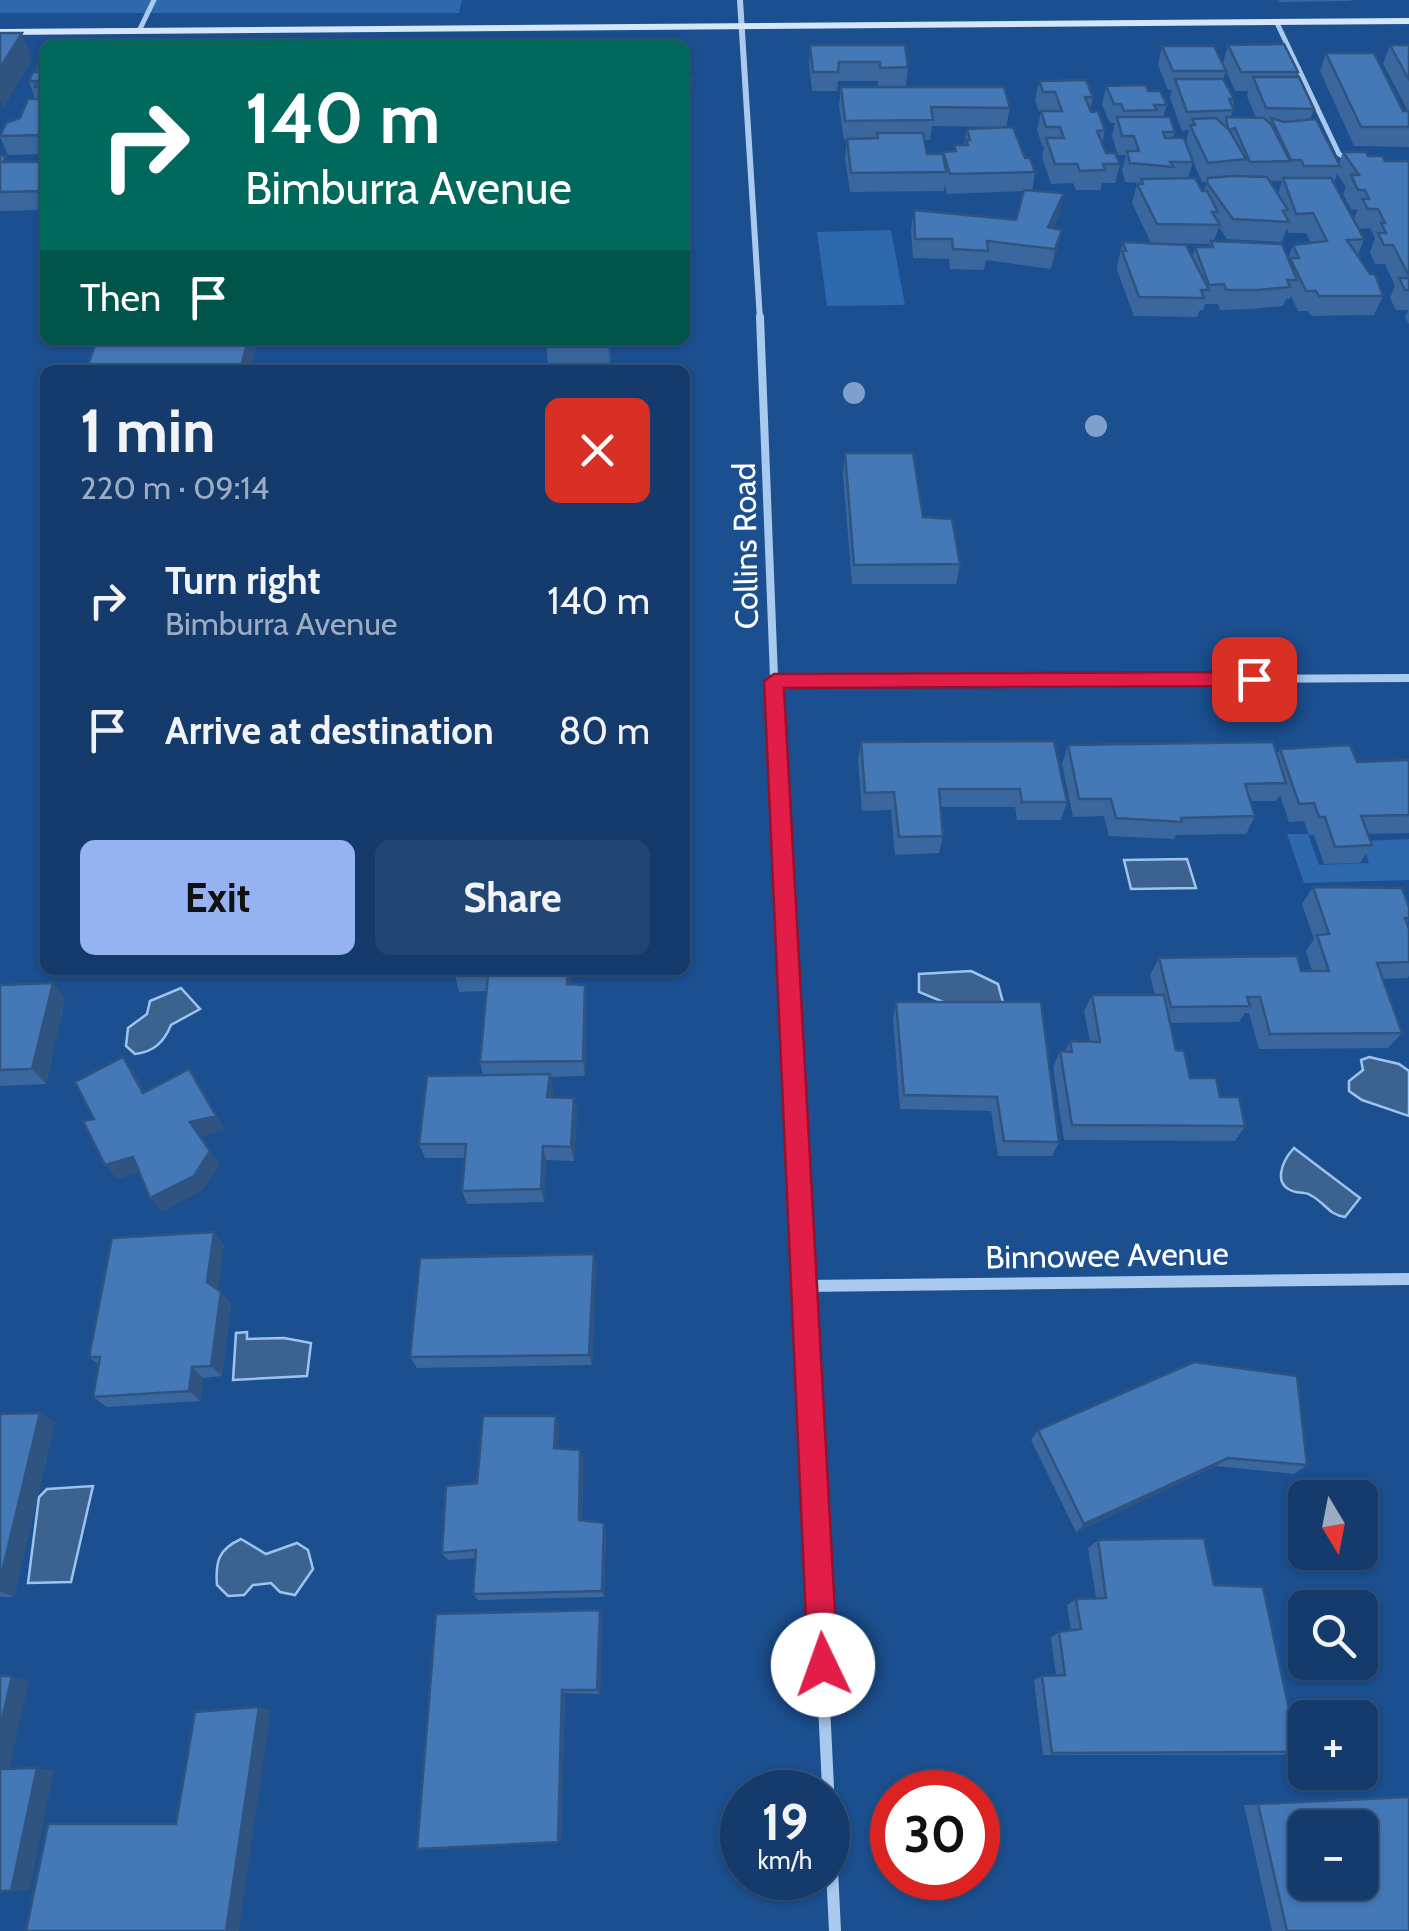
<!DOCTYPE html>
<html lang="en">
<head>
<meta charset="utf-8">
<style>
  body { margin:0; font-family:Cabin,sans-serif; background:#214673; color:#f1f3f6; height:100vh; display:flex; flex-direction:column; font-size:38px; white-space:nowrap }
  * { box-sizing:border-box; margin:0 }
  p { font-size:32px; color:#9dadc1 }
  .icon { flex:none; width:55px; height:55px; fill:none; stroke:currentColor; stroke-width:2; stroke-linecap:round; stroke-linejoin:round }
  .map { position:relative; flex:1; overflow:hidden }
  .panel { position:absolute; left:40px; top:365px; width:650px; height:610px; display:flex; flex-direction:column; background:#143b6b; border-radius:15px; box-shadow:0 2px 8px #0004,0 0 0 2px #33557e }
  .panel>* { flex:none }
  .top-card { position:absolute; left:40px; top:40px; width:650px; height:305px; border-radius:15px; box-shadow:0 2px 8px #0004,0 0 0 2px #33557e; background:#00695c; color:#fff; overflow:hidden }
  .needle { width:65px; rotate:170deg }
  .buttons { position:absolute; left:1288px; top:1480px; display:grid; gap:20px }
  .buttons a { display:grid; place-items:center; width:90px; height:90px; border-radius:15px; background:#143b6b; box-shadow:0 2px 8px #0004,0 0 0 2px #33557e; font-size:50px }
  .speed { position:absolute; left:720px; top:1770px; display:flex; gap:20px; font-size:50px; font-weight:700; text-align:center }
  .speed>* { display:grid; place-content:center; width:130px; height:130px; border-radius:50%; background:#143b6b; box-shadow:0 2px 8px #0004,0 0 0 2px #33557e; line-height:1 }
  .speed small { font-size:25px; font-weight:400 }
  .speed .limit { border:15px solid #d22; background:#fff; color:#111 }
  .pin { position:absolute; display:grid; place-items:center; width:85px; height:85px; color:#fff; margin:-42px; border-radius:20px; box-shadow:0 5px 15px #0006 }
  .me { position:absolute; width:110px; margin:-55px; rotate:357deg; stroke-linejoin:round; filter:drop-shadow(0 0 8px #0008) }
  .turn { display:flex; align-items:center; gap:35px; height:210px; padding:0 40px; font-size:45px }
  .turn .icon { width:130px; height:130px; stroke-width:2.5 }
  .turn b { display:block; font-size:70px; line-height:85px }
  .then { display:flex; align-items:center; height:95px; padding:0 40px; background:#0003; gap:20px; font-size:38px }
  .round { display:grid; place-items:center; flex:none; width:105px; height:105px; border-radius:15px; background:#214673 }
  .overview { display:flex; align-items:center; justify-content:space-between; height:170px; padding:0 40px }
  h1 { font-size:60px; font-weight:700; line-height:75px }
  .action { display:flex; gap:20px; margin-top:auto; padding:20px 40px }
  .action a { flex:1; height:115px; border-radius:15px; background:#95b2f1; color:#111; font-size:40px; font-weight:700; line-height:115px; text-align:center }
  .action a+a { background:#214673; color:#f1f3f6 }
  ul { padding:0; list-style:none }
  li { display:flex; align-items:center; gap:30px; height:130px; padding:0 40px }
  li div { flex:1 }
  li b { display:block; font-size:38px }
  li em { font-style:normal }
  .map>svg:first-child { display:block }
  .green { fill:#2e69ad }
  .water { fill:#3c6290; stroke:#9cc4f0; stroke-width:2.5 }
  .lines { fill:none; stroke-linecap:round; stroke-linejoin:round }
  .lane { stroke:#a9c9ee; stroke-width:5 }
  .street-far3 { stroke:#a9c9ee; stroke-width:6 }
  .street-far2 { stroke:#a9c9ee; stroke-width:8 }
  .street-far1 { stroke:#a9c9ee; stroke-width:10 }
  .street { stroke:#a9c9ee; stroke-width:12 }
  .secondary { fill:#d6e6fa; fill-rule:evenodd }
  .tree { fill:#7ea0ca }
  .wall { fill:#3a679d; fill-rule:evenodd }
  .shaded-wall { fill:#305480 }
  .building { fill:#4478b7; stroke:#305480; stroke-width:2.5; fill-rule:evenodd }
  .route { fill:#e11d48; stroke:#92132f; stroke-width:2.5 }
  .labels { text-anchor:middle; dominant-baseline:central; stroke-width:8; stroke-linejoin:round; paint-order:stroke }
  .street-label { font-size:32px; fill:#fff; stroke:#1b4f8f }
</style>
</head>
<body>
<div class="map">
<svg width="1409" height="1931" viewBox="0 0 1409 1931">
  <rect width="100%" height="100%" fill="#1b4f8f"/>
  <path class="green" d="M0,0H462L459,13H0Z
    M891,230L905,305L827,306L817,232Z
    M1287,834H1308L1319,865L1369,863L1362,841L1409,839V880L1304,883Z"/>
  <path class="water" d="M1187,859L1196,888L1131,889L1124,860Z
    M971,971L998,984L1004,1006L960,1009L919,992V974Z
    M181,988L200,1009L171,1025C164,1042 154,1052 135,1054L126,1046L128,1028L147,1014L150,1001Z
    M1369,1057L1399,1064L1409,1071V1116L1362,1100L1349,1091V1081L1363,1070L1361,1060Z
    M1294,1148L1360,1198L1345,1217C1329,1215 1325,1203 1312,1196C1305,1191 1304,1194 1296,1192C1271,1186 1282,1161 1294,1148Z
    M247,1332V1339L284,1338L311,1343L307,1376L233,1380L236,1333Z
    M93,1486L71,1582L28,1583L39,1497L47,1489Z
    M241,1539L266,1554L297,1543L308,1550L313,1569L295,1595L280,1592L271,1583L253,1585L244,1595L228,1596L217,1585C215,1561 219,1549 241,1539Z"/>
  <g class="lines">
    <path class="lane" d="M1277,23L1339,154L1347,159
      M139,31L154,0"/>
    <path class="street-far3" d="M740,0L760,320"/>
    <path class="street-far2" d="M760,317L776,729
      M774,681L1409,678"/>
    <path class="street-far1" d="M776,727L802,1256"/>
    <path class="street" d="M802,1253L835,1931
      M805,1286L1409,1279"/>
    <path class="secondary" d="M1409,18V24L0,35V29Z"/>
  </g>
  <g class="tree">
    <circle cx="854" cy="393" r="11"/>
    <circle cx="1096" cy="426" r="11"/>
  </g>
  <path class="wall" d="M1278,0H1351V1L1280,2Z
    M810,45L908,67L906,86H878V81H838L837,91H812L809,63Z
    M1228,45L1298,72L1297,77L1314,109L1310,120L1339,163L1343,152L1368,156L1385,161H1409V324L1405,317L1408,310H1396L1390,298L1395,286L1385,264H1375L1370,252L1375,238L1370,228L1360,229L1354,218L1358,210L1351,209L1343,194L1346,187L1337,174L1334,183L1364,239L1358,255L1383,296L1374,315L1311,316L1308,311H1298L1291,296L1290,299H1286L1283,306L1252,309L1220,310L1218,304H1205L1203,310H1200L1197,317L1134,316L1117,270L1118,261L1123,242L1151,243L1132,203L1137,184L1140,183L1125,182L1122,170L1126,155H1118L1112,136L1115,123H1110L1102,105L1106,86L1148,91L1167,105L1163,117L1175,132L1173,138L1186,142L1189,130L1182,131L1170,98L1172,90H1168L1158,65L1162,46L1226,71L1223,80L1234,99L1231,117L1256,118L1247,96L1248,91H1235L1223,63ZM1192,159L1202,182H1207L1204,191H1202L1188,178L1193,162ZM1269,181H1282L1278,194ZM1219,227L1227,239L1282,242L1287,228L1289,233H1306L1311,243L1293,245L1288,259L1214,241ZM1156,243L1210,244L1209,247H1195L1192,257Z
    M1390,45H1409V147L1354,146L1320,71L1326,53L1403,111H1408L1383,64Z
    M45,56V154L8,155L0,137L20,118L35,99L29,81L37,72L36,69Z
    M1039,81L1093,97L1090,110L1105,130L1102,144L1106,153L1120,164L1115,183H1102L1101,190H1076L1073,183L1051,184L1042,157L1044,146H1042L1037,130L1041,111H1051H1039L1035,100Z
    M841,87L1010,108L1006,127L932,126L930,140H924L927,154H943L954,152V145H964L967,129L1025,158L1035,172L1032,191L1060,212L1053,228L1062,230L1051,269L986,260L984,270L950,269L949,259L913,258L911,229L914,210L1016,220L1024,191L947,194L945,184L944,191L850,192L845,158L847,140H844L839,106Z
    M0,156L9,162H45V210L0,211Z
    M546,340H611L610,367H548Z
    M845,453L923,517L960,564L956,584H852L843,473Z
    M861,742L1067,802L1061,820H1017L1015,807H940L943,836L939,853L895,855L891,810L862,811L858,760Z
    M1068,745L1277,754L1280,749L1357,762L1409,760V833L1367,834L1372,845L1360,863L1324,864L1314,835H1309L1304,821L1289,822L1280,795L1276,801H1251L1255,816L1246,834L1176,835L1174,839L1109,836L1104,816L1073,817L1062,764Z
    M1313,887L1409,907L1408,925L1409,929V976L1407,978L1383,979L1402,1033L1388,1048L1259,1049L1249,1013H1245L1239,1022L1170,1023L1176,1050L1190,1078L1220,1097L1245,1126L1235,1141L1064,1140L1053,1067L1060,1051L1065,1052L1070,1041L1090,1042L1084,1011L1092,995H1155L1150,975L1159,958L1312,971L1306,951L1314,939L1302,904Z
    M455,970H571L570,985L587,1001L585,1076L550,1077L553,1089L552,1097L574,1098L577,1112L574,1161L546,1160L544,1202L467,1204L462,1191L465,1158H425L419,1144L483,1075L480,1062L486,991L459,992L455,975Z
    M0,985L65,999L46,1084L0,1086Z
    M896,1002L1059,1142L1052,1156H998L991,1111L900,1109L893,1018Z
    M214,1232L224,1245L218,1290L231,1303L222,1376L203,1378L200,1401L107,1407L93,1397L99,1365L89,1357Z
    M594,1254L596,1267L592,1365L417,1368L410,1357Z
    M40,1413L55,1422L14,1597H0V1414Z
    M556,1416L559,1426L558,1448L583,1459L582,1520L606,1531L604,1597L478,1600L473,1594L475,1558L448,1560L442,1553L477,1483Z
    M1038,1430L1307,1465L1294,1474L1216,1466L1076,1532L1031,1440Z
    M1098,1540L1214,1585L1298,1752L1283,1755H1043L1034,1680L1042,1676L1056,1675L1051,1638L1059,1632L1071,1631L1067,1605L1076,1599L1096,1598L1088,1548Z
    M600,1610L602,1616L600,1694L565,1693L561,1842L417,1849Z
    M1409,1797V1931H1272L1244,1805Z"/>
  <path class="shaded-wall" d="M22,33L32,60L3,109L0,101V68Z
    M693,78L691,116L685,118V80Z
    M1064,193L1060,212L1044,246L1048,227Z
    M1062,230L1058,249L1051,269L1055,249Z
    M248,340H259L251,370H240Z
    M609,340H611L610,367L608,347Z
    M568,970H571L570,1000L567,984Z
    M53,983L65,999L46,1084L32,1069Z
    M585,985L587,1001L585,1076L583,1061Z
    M123,1057L134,1072L154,1108L143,1093Z
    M189,1069L199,1084L225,1130L200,1137L190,1122Z
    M550,1074L553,1089L550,1112L547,1097Z
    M574,1098L577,1112L574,1161L571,1147Z
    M543,1146L546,1160L544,1202L541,1189Z
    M210,1151L220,1165L204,1189L162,1212L150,1198Z
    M133,1157L145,1171L117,1179L105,1165Z
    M214,1232L224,1245L218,1294L207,1282Z
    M594,1254L596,1267L592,1365L589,1355Z
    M221,1292L231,1303L222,1376L211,1366Z
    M192,1367L203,1378L200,1401L189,1391Z
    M40,1413L55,1422L14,1597L0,1592V1580Z
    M556,1416L559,1426L558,1457L554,1448Z
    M580,1450L583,1459L582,1528L579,1520Z
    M1228,1458L1216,1466L1076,1532L1084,1524Z
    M604,1523L606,1531L604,1597L602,1591Z
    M600,1610L602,1616L600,1694L597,1690Z
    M12,1676L29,1681L9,1771L0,1770V1728Z
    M562,1690L565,1693L561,1842H558Z
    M259,1707L271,1710L239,1931H226Z
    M37,1768L54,1770L30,1890L11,1891Z"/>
  <path class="building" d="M0,33H22L0,68Z
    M1284,44L1298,72H1241L1228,45Z
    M810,45H905L908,67L880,68V62H839L838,72H813Z
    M1390,45H1409V80Z
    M1162,46H1214L1226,71H1173Z
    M1326,53H1374L1403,111H1409V127H1361Z
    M43,56H45V87H35L38,81H29L33,72H40L36,69Z
    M685,72L693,78L685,80Z
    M1253,77H1299L1314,109L1266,108Z
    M1175,79H1223L1234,99H1229L1234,110L1187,112Z
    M1086,80L1093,97H1085L1091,112L1098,111L1105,130L1097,131L1106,153H1115L1120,164H1103L1105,170L1080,171L1077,164H1055L1046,138H1064L1060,127H1046L1041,111H1062L1055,92H1043L1039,81Z
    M1146,85L1148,91H1160L1167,105H1154L1157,110L1124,111L1121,104H1114L1106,86Z
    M841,87H1004L1010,108L931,107L933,120L845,121Z
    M28,99H45V135L0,136L6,123L20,118Z
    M1117,117H1170L1175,132H1163L1165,138H1184L1193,162H1170L1174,167L1130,163L1127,151H1139L1134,136H1122Z
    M1226,117L1264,118L1271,124L1290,161L1250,162L1235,128L1229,130L1246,159L1208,163L1190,125H1195L1192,119L1216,118L1228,129Z
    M1271,118L1284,122L1316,119L1340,166H1304L1301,160H1291Z
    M1013,127L1025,158H1030L1035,172L950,174L943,152L956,151L954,145H968L966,140H970L967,129Z
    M877,133H923L927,154H943L946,172L851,173L847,139L878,138Z
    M1343,152H1366L1368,156H1382L1385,161H1409V276L1393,245H1384L1378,233H1386L1381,223H1385L1378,209H1368L1362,199H1369L1365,190H1358L1351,175H1359Z
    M0,156H6L3,162H45V191L0,192Z
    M1233,176L1267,177L1288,210L1283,211L1289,222L1233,219L1207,183L1208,178Z
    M1195,178L1202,191H1207L1218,212H1212L1220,225L1157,224L1137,184H1143L1141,179Z
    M1283,178H1331L1364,239L1347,240L1370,274H1375L1383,296H1319L1316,291H1306L1290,258H1299L1293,245L1327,241L1313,213L1296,214Z
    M1024,190L1064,193L1048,227L1062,230L1055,249L987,241L988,251L953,249L952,239H915L914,210L1016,220Z
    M1211,241L1282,244L1297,280H1287L1290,287L1258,290H1226L1224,284L1209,285L1195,247H1213Z
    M1123,242L1186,245L1209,290H1201L1204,298L1139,297L1122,251H1126Z
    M1399,278H1409V290H1405Z
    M97,340H248L240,370H86Z
    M546,340H609L608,347H546Z
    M845,453H913L923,517L952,519L960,564L854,565Z
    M1054,741L1067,802H1022L1020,789H939L943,836L899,837L894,792L865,793L861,742Z
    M1273,742L1286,783L1245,784L1255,816L1181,818L1182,822L1116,818L1111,799H1079L1068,745Z
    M1350,745L1357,762L1409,760V815L1361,816L1372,845L1335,847L1325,817H1319L1314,803L1299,804L1280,749Z
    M1313,887L1402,888L1409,907V918H1405L1409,929V962L1377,963L1402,1033L1270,1034L1260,997H1247L1250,1006L1171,1007L1159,958L1297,956L1301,971H1329L1317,935L1329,934Z
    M455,970H568L567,984L585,985L583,1061L480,1062L488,975H455Z
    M53,983L32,1069L0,1070V985Z
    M1092,995H1164L1176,1050L1184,1051L1190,1078H1216L1220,1097H1239L1245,1126L1072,1125L1060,1051L1072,1052L1070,1041L1100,1042Z
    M896,1002H1041L1059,1142L1004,1141L997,1097L904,1095Z
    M123,1057L143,1093L189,1069L216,1116L190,1122L210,1151L194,1176L150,1198L133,1157L105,1165L83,1121L94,1119L75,1082Z
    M550,1074L547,1097L574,1098L571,1147L543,1146L541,1189L462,1191L466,1144H419L427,1076Z
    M214,1232L207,1282L221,1292L211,1366L192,1367L189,1391L93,1397L100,1357H89L112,1238Z
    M594,1254L589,1355L410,1357L420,1258Z
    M1194,1362L1297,1376L1307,1465L1228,1458L1084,1524L1038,1430Z
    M40,1413L0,1580V1414Z
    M483,1416H556L554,1448L580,1450L579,1520L604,1523L602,1591L473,1594L476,1550L442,1553L446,1486L477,1483Z
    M1204,1538L1214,1585L1263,1587L1298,1752L1052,1753L1042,1676L1065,1675L1059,1632L1081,1629L1076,1599L1106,1598L1098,1540Z
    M600,1610L597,1690H562L558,1842L417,1849L436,1614Z
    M0,1676H12L0,1728Z
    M259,1707L226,1931H26L48,1824H176L195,1712Z
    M37,1768L11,1891H0V1769Z
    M1409,1797V1931H1287L1258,1804ZM1305,1828H1360V1882H1305Z"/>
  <path class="route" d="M1254,672L1264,679L1254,686L784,688L838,1665L833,1676L823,1680L812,1676L808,1665L764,681L774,674Z"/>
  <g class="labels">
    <g class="street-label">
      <text transform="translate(745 546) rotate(-91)">Collins Road</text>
      <text transform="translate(1107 1255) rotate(-1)">Binnowee Avenue</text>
    </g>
  </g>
</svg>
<div class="buttons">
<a><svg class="needle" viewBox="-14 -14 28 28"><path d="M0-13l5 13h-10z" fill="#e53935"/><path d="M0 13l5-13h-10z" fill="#9dadc1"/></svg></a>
<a><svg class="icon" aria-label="search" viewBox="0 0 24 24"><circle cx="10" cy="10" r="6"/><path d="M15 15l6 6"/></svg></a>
<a>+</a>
<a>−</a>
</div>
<div class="speed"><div>19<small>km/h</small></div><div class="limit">30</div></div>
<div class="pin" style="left:1254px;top:679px;background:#d93025"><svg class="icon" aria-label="arrive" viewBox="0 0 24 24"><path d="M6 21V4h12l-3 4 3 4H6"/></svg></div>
<svg class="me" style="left:823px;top:1665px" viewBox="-20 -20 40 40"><circle r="19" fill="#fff"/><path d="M0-13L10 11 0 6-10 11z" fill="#e11d48"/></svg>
<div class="top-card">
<div class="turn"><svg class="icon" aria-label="right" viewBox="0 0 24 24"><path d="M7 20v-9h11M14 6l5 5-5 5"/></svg><div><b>140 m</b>Bimburra Avenue</div></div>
<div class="then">Then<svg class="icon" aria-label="arrive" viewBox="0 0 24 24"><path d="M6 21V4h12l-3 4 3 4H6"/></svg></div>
</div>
<section class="panel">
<div class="overview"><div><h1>1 min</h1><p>220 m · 09:14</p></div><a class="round" style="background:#d93025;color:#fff"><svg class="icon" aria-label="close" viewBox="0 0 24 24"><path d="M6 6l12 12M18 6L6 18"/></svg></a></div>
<ul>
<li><svg class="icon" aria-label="right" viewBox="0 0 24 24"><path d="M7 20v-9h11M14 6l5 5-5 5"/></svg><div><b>Turn right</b><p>Bimburra Avenue</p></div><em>140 m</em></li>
<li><svg class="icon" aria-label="arrive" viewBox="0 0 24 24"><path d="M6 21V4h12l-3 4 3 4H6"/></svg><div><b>Arrive at destination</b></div><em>80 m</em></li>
</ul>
<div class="action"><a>Exit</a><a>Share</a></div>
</section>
</div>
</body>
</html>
